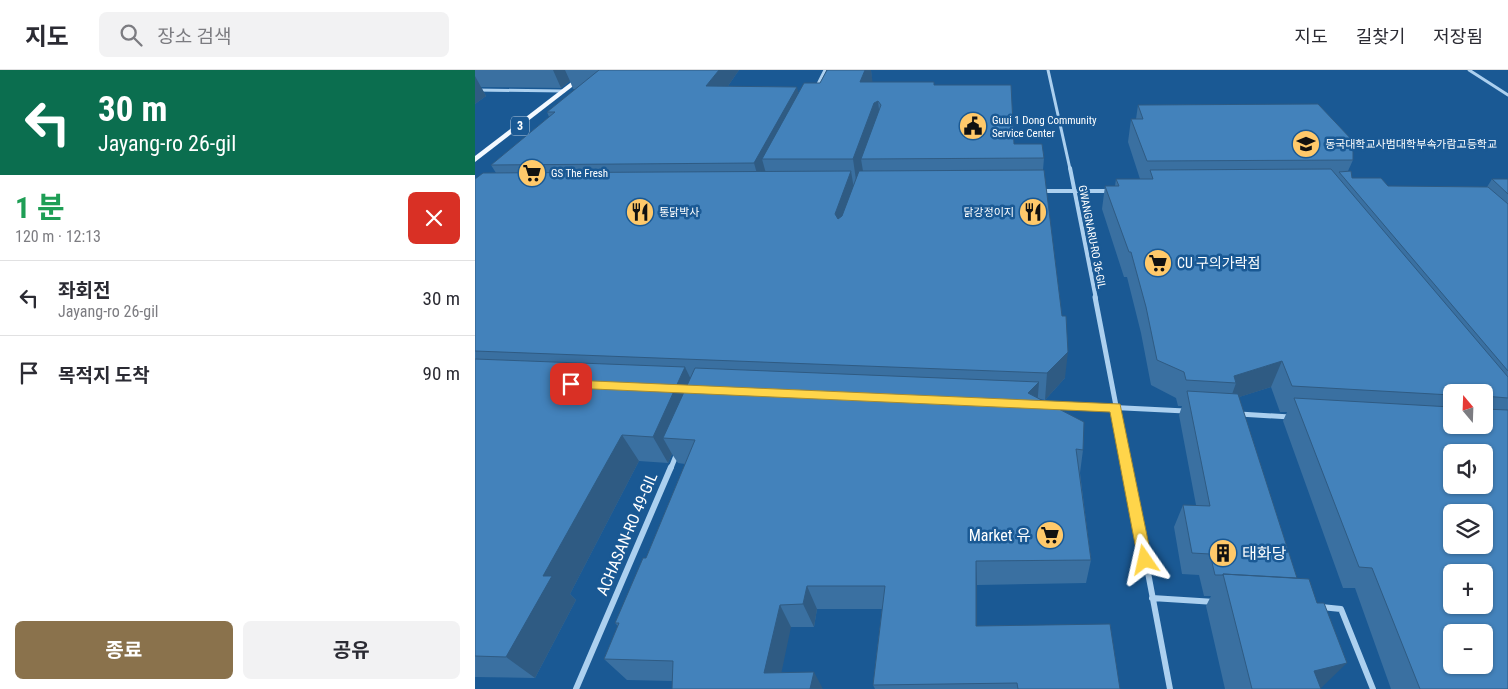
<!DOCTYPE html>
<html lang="ko">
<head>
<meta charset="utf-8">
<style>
  body { margin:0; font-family:"Roboto Condensed","Noto Sans KR",sans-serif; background:#f2f2f3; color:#2b2b33; height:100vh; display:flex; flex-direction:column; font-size:19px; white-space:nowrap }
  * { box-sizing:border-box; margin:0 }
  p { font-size:16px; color:#7c7c81 }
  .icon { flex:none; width:28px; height:28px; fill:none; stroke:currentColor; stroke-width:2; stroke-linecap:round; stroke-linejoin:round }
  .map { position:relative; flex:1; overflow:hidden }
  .panel { display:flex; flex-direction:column; background:#fff; width:475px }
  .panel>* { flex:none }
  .top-card { background:#0b6e4f; color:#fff; overflow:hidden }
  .needle { width:32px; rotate:341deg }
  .buttons { position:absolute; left:968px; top:314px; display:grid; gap:10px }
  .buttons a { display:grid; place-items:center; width:50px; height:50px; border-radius:8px; background:#fff; box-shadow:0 1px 4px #0004; font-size:25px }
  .pin { position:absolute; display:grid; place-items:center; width:42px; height:42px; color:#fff; margin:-21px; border-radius:10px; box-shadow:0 2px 8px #0006 }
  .me { position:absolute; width:55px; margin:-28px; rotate:349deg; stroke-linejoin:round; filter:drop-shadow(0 0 4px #0008) }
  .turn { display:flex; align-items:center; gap:18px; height:105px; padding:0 15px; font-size:22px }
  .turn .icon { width:65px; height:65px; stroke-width:2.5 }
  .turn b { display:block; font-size:35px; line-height:42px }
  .round { display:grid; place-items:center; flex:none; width:52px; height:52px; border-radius:8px; background:#f2f2f3 }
  .headline { display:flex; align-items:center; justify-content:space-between; height:85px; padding:0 15px }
  h1 { font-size:30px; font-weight:700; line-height:38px; color:#1e9e55 }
  .action { display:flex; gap:10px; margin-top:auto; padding:10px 15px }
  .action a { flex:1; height:58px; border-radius:8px; background:#8a724c; color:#fff; font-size:20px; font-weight:700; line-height:58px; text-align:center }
  .action a+a { background:#f2f2f3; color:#2b2b33 }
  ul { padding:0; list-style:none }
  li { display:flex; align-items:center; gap:15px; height:75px; padding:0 15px; border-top:1px solid #e1e1e2 }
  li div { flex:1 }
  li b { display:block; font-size:19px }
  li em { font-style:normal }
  header { display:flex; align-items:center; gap:30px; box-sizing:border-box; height:70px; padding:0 25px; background:#fff; border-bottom:1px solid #e1e1e2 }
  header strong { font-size:24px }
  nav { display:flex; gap:28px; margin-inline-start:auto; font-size:18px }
  .search { width:350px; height:45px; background:#f2f2f3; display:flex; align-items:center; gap:12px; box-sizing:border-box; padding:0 18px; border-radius:8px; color:#7c7c81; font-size:19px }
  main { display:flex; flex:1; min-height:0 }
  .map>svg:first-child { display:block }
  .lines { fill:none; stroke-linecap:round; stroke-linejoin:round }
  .street-far3 { stroke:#acd0ef; stroke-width:3 }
  .street-far2 { stroke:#acd0ef; stroke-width:4 }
  .street-far1 { stroke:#acd0ef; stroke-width:5 }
  .street { stroke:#acd0ef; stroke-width:6 }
  .primary { fill:#f4f9ff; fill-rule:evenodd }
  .wall { fill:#3a70a1; fill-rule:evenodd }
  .shaded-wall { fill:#2f5b83 }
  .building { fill:#4382bb; stroke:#2f5b83; fill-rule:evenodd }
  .route { fill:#ffd54a; stroke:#a68a30 }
  .labels { text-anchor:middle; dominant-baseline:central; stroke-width:5; stroke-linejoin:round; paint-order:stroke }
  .far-poi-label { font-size:11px; fill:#fff; stroke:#1a5994; text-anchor:start }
  .far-street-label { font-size:11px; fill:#fff; stroke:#1a5994 }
  .shield { fill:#1a5994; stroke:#bacddf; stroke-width:1 }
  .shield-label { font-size:12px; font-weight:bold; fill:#fff }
  .poi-label { font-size:14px; fill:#fff; stroke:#1a5994; text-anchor:start }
  .near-street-label { font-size:16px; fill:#fff; stroke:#1a5994 }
  .near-poi-label { font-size:16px; fill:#fff; stroke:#1a5994; text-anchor:end }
</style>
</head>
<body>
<header>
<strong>지도</strong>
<div class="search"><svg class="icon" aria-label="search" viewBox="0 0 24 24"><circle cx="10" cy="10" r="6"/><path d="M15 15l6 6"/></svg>장소 검색</div>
<nav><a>지도</a><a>길찾기</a><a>저장됨</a></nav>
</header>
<main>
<section class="panel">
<div class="top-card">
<div class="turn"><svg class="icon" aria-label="left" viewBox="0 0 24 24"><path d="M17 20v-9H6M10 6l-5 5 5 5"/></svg><div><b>30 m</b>Jayang-ro 26-gil</div></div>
</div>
<div class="headline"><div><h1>1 분</h1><p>120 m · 12:13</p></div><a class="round" style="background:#d93025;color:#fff"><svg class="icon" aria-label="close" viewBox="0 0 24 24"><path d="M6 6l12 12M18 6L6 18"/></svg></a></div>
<ul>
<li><svg class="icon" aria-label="left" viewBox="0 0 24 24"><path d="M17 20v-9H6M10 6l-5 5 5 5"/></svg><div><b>좌회전</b><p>Jayang-ro 26-gil</p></div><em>30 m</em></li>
<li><svg class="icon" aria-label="arrive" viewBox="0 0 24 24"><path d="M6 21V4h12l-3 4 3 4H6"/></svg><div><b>목적지 도착</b></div><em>90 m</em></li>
</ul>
<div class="action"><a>종료</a><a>공유</a></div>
</section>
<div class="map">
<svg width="1033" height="619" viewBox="0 0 1033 619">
  <rect width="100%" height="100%" fill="#1a5994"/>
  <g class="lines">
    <path class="street-far3" d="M573,0L595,99
      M994,0L1033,25
      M0,20L89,21
      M340,20L350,0"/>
    <path class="street-far2" d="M595,98L621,229
      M565,121H634"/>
    <path class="street-far1" d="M620,227L653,398
      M569,334L710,341
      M764,344L815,347
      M196,398L202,383"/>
    <path class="street" d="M653,397L695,619
      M677,528L740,532
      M846,537L866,539L898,619
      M101,619L196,397"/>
    <path class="primary" d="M112,0H119L0,92V86Z"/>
  </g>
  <path class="wall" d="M0,0H264L253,16L324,24L345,13L352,0H396L397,12L460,15L539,74L569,88L568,100L590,308L570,330L565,329L608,380L605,403L616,490L611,513L502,515V556L645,619H400L398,615L407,539H342L339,557H316L197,611L152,610L129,589L143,556L140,553L171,488L210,394L203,393L197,384L193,393L164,391L95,524L101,530L60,608L0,607V109L21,103L16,95L74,47L72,42L101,19H98L95,11L86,18L6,17L11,26L0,34Z
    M663,35L878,90L873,101L877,108L913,116L1012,117L1017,109H1033V619H916L880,518H868L808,351L812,342H805L796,317L764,327L846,619H750L731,536L736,526H729L724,505L707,504L699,457L708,435H721L704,345L707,336H703L701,328L676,315L666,263L652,207H649L627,139L630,116H640L641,109H665L653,72L656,49H661ZM976,322H1009V355H976Z"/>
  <path class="shaded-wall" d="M78,0H90L95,11L86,18Z
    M244,0H264L238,38L231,16Z
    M390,0H396L398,15L385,12Z
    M0,6L11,26L0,34Z
    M322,17L327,38L287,89L292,107L286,118L279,93Z
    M403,31L406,57L386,89L388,101L382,117L378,89L399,33Z
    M376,101L380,125L364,169L360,144Z
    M593,282L590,308L570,330L572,303Z
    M807,291L796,317L755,330L761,313L759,306Z
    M210,297L223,324L188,368L197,384L193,393L178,367Z
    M564,312L562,338L553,323Z
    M147,365L164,391L95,524L101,530L60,608L31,587L68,506Z
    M501,491L502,515V577L501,556Z
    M332,516L342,539L339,557L328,534Z
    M305,535L316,557L303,619L289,603Z
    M872,593L845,619L839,601Z
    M339,602L348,619H335Z"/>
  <path class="building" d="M124,0H244L231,16L322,17L279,93L16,95L80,42H72Z
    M352,0H390L385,12H459V15H536L539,74H567L569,88L386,89L406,35L403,31L399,33L378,89H287L329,13H345Z
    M843,34L878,71V90L672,91L656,49H668L663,35Z
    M856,99L1033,307V328L1009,326V322H976V325L817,316L807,291L759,306L761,313L711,310L709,302L682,290L671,237L656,182H654L630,116H644L641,109H678L675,100Z
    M569,100L587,246H591L593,282L572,303L0,281V109L8,103L376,101L360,144L363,149L367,146L384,101Z
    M876,101L877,108H906L913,116L1013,117L1033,134V301L864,102Z
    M1017,109H1033V124Z
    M0,289L210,297L178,367L147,365L68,506H77L31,587L0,586Z
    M220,298L564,312L553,323L609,352L608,380L601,379L616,490L501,491V556L635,554L645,619H543L542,613L398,615L410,516H332L328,534L305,535L289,603L339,602L335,619H197L198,591L129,589L144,553H140L168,488H171L220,370L188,368Z
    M712,321L763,324L822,508L748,504V505H740L735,484L717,483L708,435L735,436Z
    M819,328L976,337V355H1009V339L1033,340V619H945L897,498L884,497ZM976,382H1009V415H976ZM976,442H1009V475H976ZM976,502H1009V535H976ZM976,562H1009V595H976Z
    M748,504L834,509L842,533H849L872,593L839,601L846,619H777Z"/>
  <path class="route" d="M96,310L645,334L677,490L675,495L670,497L665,495L663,490L635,342L96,318L90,314Z"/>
  <defs>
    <symbol id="civic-disc" viewBox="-11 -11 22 22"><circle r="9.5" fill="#ffc96a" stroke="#1a5994"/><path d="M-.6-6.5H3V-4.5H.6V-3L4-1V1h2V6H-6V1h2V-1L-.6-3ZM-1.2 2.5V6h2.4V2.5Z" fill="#111"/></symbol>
    <symbol id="school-disc" viewBox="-11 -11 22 22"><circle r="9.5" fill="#ffc96a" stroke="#1a5994"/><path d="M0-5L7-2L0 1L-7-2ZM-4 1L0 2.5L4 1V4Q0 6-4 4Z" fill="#111"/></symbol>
    <symbol id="supermarket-disc" viewBox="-11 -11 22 22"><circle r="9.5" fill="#ffc96a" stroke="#1a5994"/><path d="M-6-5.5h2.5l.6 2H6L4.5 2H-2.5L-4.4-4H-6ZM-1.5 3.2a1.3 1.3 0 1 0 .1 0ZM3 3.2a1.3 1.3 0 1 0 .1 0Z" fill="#111"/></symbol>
    <symbol id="restaurant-disc" viewBox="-11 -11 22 22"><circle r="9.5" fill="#ffc96a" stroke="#1a5994"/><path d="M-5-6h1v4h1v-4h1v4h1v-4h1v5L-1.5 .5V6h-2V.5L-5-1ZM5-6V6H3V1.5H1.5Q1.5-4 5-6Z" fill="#111"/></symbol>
    <symbol id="building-disc" viewBox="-11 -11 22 22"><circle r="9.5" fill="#ffc96a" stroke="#1a5994"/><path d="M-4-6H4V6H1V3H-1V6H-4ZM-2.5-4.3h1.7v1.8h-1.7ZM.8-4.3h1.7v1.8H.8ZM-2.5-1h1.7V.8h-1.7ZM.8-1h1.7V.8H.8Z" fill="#111"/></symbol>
  </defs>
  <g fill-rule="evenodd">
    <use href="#civic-disc" x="482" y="40" width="32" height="32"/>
    <use href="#school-disc" x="815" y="58" width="32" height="32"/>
    <use href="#supermarket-disc" x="41" y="87" width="32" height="32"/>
    <use href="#restaurant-disc" x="149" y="126" width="32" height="32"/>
    <use href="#restaurant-disc" x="542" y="126" width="32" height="32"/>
    <use href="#supermarket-disc" x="667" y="177" width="32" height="32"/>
    <use href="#supermarket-disc" x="559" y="449" width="32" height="32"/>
    <use href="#building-disc" x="732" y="467" width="32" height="32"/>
  </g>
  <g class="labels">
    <g class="far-poi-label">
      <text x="517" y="50">Guui 1 Dong Community<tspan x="517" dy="13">Service Center</tspan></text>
      <text x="850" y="74">동국대학교사범대학부속가람고등학교</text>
      <text x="76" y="103">GS The Fresh</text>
      <text x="184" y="142">통닭박사</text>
      <text x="539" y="142" text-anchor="end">닭강정이지</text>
    </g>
    <g class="far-street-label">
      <text transform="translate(617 167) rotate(79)">GWANGNARU-RO 36-GIL</text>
    </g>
    <rect class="shield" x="36" y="46.5" width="18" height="19" rx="4"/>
    <g class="shield-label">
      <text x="45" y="56">3</text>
    </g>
    <g class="poi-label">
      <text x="702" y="193">CU 구의가락점</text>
    </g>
    <g class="near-street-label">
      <text transform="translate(152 464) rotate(-67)">ACHASAN-RO 49-GIL</text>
    </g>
    <g class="near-poi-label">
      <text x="556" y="465">Market 유</text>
      <text x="767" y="483" text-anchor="start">태화당</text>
    </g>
  </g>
</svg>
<div class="buttons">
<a><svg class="needle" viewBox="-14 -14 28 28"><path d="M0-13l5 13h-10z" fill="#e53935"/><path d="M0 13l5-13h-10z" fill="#7c7c81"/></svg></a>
<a><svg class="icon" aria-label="sound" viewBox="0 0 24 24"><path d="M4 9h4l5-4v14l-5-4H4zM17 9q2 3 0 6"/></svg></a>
<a><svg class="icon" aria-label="layers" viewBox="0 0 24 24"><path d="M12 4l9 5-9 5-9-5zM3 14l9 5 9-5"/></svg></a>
<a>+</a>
<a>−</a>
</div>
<div class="pin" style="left:96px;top:314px;background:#d93025"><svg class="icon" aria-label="arrive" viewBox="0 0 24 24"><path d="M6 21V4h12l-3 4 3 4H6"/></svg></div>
<svg class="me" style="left:670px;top:490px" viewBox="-20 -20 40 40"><path d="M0-17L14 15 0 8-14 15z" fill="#ffd54a" stroke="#fff" stroke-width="4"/></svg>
</div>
</main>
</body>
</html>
